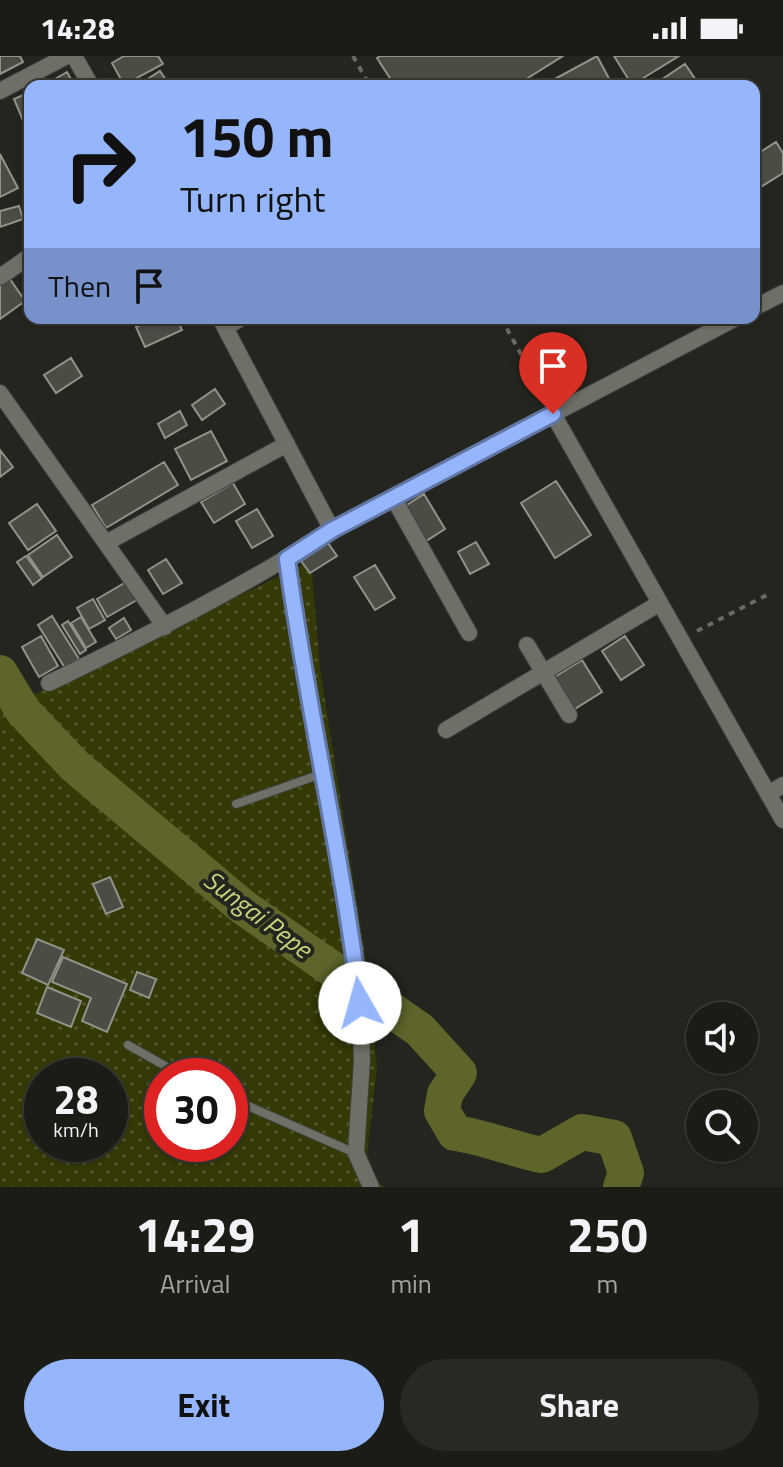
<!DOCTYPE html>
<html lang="en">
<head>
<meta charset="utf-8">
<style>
  body { margin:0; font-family:"Titillium Web",sans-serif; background:#282923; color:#f1f3f6; height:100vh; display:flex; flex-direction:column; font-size:30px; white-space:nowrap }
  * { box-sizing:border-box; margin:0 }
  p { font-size:26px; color:#a0a1a1 }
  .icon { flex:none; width:44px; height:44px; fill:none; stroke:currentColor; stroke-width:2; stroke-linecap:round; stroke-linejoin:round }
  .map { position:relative; height:1131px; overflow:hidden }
  .details { display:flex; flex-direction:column; background:#1b1c16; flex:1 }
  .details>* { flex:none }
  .top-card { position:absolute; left:24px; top:24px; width:736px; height:244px; border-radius:16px; box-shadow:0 2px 6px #0004,0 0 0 2px #393a35; background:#95b6fd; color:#111; overflow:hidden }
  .controls { position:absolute; left:686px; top:946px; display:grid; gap:16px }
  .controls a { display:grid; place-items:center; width:72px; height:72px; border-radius:50%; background:#1b1c16; box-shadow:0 2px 6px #0004,0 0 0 2px #393a35; font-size:40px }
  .speed { position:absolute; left:24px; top:1002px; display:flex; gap:16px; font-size:40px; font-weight:700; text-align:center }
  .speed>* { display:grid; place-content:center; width:104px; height:104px; border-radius:50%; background:#1b1c16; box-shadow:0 2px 6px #0004,0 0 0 2px #393a35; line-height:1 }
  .speed small { font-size:20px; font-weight:400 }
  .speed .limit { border:12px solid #d22; background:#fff; color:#111 }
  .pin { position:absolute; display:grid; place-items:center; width:68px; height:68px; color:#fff; margin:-82px -34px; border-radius:50% 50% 50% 0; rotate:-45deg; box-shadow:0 0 8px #0007 }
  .pin .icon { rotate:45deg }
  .me { position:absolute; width:88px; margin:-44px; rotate:353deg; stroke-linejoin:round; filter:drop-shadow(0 0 6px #0008) }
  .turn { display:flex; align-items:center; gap:28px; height:168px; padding:0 24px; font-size:36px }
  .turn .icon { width:104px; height:104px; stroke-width:2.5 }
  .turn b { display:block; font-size:56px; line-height:68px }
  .then { display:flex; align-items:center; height:76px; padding:0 24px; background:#0003; gap:16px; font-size:30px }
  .eta { display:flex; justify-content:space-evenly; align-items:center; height:136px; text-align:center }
  .eta b { font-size:48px; font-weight:700; line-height:56px }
  .action { display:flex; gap:16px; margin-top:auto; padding:16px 24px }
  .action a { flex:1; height:92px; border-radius:48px; background:#95b6fd; color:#111; font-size:32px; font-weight:700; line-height:92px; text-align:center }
  .action a+a { background:#282923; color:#f1f3f6 }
  .status { display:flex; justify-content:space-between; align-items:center; height:56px; padding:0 40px; background:#1b1c16; direction:ltr }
  .status svg { height:22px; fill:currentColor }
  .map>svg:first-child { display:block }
  .grass { fill:url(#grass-dots); fill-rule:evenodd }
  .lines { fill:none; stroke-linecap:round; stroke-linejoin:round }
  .river { stroke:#5e642a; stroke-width:36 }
  .building { fill:#4b4c44; stroke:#919389; stroke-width:2 }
  .service-casing { stroke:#3e403a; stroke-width:10 }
  .minor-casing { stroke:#3e403a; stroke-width:18 }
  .path { stroke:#696a63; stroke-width:4; stroke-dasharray:6 6; stroke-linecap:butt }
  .service { stroke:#6e7067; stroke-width:8 }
  .minor { stroke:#6e7067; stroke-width:16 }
  .route-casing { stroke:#6176a4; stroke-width:20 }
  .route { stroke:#95b6fd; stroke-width:14 }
  .labels { text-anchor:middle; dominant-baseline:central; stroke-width:8; stroke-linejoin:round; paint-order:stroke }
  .water-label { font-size:26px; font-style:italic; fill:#c8d47d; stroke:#24251e }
</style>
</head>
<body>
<div class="status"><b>14:28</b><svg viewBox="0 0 49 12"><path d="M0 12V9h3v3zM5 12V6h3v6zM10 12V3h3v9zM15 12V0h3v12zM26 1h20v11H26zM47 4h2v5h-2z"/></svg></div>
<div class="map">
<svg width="783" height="1131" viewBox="0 0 783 1131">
  <defs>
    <pattern id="grass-dots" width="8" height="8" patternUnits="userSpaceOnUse" patternTransform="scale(2)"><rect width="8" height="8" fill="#343905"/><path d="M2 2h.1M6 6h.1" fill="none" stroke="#52562a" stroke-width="1.8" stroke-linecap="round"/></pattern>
  </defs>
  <rect width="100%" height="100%" fill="#24251e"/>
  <path class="grass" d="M311,505L320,613L366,904L377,1012L367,1098L377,1124L384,1131H0V644L8,651ZM42,1020H110V1088H42ZM162,1020H230V1088H162Z"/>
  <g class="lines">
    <path class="river" d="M0,617L23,655L75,710L243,851L420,974L459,1017L445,1038L442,1055L455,1077C484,1081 512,1093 542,1099L582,1076L614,1082L626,1117L621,1131"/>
  </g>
  <path class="building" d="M0,0H20L23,6L0,18Z
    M124,0H158L163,8L124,29L112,7Z
    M380,0H563L515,30H395L377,2Z
    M597,0L613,30H542Z
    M614,0H679L632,29Z
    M685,8L700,30H652Z
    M160,15L170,30H137Z
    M67,16L75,30H43Z
    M30,36V64L24,67L14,43Z
    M776,86L783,97V117L756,134L754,100Z
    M0,98L18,132L0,141Z
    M19,150L23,163L0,171V155Z
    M8,220L25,245L0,263V225Z
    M156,262H177L182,274L145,291L136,271Z
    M71,302L82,320L56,337L44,319Z
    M215,333L225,348L202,364L192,349Z
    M180,355L187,369L165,382L158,368Z
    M211,375L227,405L191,424L175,393Z
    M0,394L13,411L0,421Z
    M164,406L178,429L106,472L92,449Z
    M556,425L591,479L555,502L521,447Z
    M233,427L245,448L214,467L201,446Z
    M424,438L445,473L423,487L402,452Z
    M37,448L56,475L28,494L9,467Z
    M257,453L273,480L252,492L236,465Z
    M57,479L72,501L43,521L28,499Z
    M476,486L489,508L470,518L458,496Z
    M328,487L337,500L310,517L301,505Z
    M26,500L42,522L33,529L17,506Z
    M166,503L182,527L163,538L148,514Z
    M375,509L395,542L375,554L354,521Z
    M126,526L137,544L107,561L97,543Z
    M93,543L105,564L89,573L77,552Z
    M52,560L79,603L65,612L38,569Z
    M81,561L96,586L86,592L71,567Z
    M124,562L131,574L116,583L109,572Z
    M68,565L86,594L80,598L62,569Z
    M41,580L58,610L39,621L22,591Z
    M625,580L644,609L621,624L602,595Z
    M582,604L602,636L573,654L553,622Z
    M110,821L123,851L106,858L93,828Z
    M37,883L64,894L48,929L22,917Z
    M63,901L127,928L107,976L82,965L91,942L52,926Z
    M137,916L156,923L149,942L130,934Z
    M47,931L81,945L71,971L37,957Z"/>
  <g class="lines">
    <defs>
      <path id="service" d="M227,275L246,264
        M236,748L324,717
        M128,989L183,1020
        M230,1042L355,1097"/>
      <path id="minor" d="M74,0L91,30
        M0,35L67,0
        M0,221L30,200
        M754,252L783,237
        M220,262L332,474
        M0,337L165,571
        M553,358L783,764
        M394,443L469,577
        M106,487L287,388
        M287,503L297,576L334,769L355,904L360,947L362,1004L356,1097L371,1131
        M527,589L569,659
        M49,627C146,580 241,532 332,474L736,262
        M446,674L660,547
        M768,738L783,729"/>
    </defs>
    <use href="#service" class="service-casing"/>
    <use href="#minor" class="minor-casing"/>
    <path class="path" d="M353,0L370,30
      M501,262L546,344
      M697,575L769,538"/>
    <use href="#service" class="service"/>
    <use href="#minor" class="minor"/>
  </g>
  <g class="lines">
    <defs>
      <path id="route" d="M360,947C342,798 307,652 287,503L332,474L553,358"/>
    </defs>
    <use href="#route" class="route-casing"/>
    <use href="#route" class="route"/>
  </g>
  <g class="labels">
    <g class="water-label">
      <text transform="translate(258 858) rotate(37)">Sungai Pepe</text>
    </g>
  </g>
</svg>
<div class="controls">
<a><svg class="icon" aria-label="sound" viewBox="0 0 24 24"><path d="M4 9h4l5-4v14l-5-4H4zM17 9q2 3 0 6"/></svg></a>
<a><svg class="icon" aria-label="search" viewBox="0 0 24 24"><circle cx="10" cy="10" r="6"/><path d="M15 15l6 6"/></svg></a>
</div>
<div class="speed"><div>28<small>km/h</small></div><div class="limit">30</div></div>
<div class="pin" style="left:553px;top:358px;background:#d93025"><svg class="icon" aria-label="arrive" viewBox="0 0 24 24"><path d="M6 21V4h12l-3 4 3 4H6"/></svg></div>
<svg class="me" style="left:360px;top:947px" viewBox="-20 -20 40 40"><circle r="19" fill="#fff"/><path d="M0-13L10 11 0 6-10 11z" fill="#95b6fd"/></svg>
<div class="top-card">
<div class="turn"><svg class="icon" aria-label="right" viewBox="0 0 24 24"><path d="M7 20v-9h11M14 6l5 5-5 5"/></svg><div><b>150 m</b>Turn right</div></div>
<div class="then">Then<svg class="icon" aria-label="arrive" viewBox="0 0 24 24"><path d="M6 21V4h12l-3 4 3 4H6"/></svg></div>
</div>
</div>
<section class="details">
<div class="eta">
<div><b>14:29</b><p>Arrival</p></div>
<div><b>1</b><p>min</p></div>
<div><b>250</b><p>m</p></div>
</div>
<div class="action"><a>Exit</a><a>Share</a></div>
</section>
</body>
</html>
